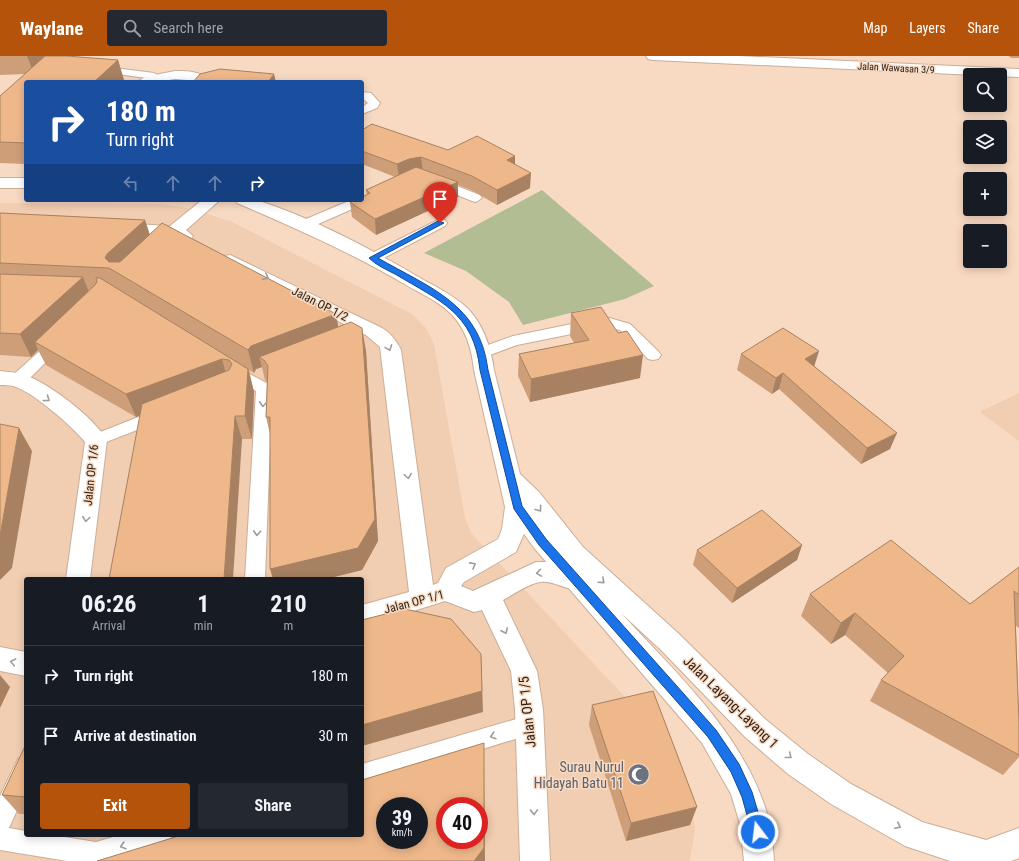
<!DOCTYPE html>
<html lang="en">
<head>
<meta charset="utf-8">
<style>
  body { margin:0; font-family:"Roboto Condensed",sans-serif; background:#242831; color:#f1f3f6; height:100vh; display:flex; flex-direction:column; font-size:15px; white-space:nowrap }
  * { box-sizing:border-box; margin:0 }
  p { font-size:13px; color:#9ea1a6 }
  .icon { flex:none; width:22px; height:22px; fill:none; stroke:currentColor; stroke-width:2; stroke-linecap:round; stroke-linejoin:round }
  .map { position:relative; flex:1; overflow:hidden }
  .side { position:absolute; left:24px; top:521px; width:340px; height:260px; display:flex; flex-direction:column; background:#171b24; border-radius:4px; box-shadow:0 2px 10px #0003 }
  .side>* { flex:none }
  .banner { position:absolute; left:24px; top:24px; width:340px; height:122px; border-radius:4px; box-shadow:0 2px 10px #0003; background:#1a4fa0; color:#fff; overflow:hidden }
  .tools { position:absolute; left:963px; top:12px; display:grid; gap:8px }
  .tools a { display:grid; place-items:center; width:44px; height:44px; border-radius:4px; background:#171b24; box-shadow:0 2px 10px #0003; font-size:20px }
  .speed { position:absolute; left:376px; top:741px; display:flex; gap:8px; font-size:20px; font-weight:700; text-align:center }
  .speed>* { display:grid; place-content:center; width:52px; height:52px; border-radius:50%; background:#171b24; box-shadow:0 2px 10px #0003; line-height:1 }
  .speed small { font-size:10px; font-weight:400 }
  .speed .limit { border:6px solid #d22; background:#fff; color:#111 }
  .pin { position:absolute; display:grid; place-items:center; width:34px; height:34px; color:#fff; margin:-41px -17px; border-radius:50% 50% 50% 0; rotate:-45deg; box-shadow:0 0 4px #0007 }
  .pin .icon { rotate:45deg }
  .me { position:absolute; width:44px; margin:-22px; rotate:345deg; stroke-linejoin:round; filter:drop-shadow(0 0 3px #0008) }
  .turn { display:flex; align-items:center; gap:14px; height:84px; padding:0 16px; font-size:18px }
  .turn .icon { width:52px; height:52px; stroke-width:2.5 }
  .turn b { display:block; font-size:28px; line-height:34px }
  .lanes { display:flex; align-items:center; height:38px; padding:0 16px; background:#0003; justify-content:center; gap:20px; direction:ltr }
  .lanes .off { opacity:.35 }
  .eta { display:flex; justify-content:space-evenly; align-items:center; height:68px; text-align:center }
  .eta b { font-size:24px; font-weight:700; line-height:28px }
  .button { display:flex; gap:8px; margin-top:auto; padding:8px 16px }
  .button a { flex:1; height:46px; border-radius:4px; background:#b45309; color:#fff; font-size:16px; font-weight:700; line-height:46px; text-align:center }
  .button a+a { background:#242831; color:#f1f3f6 }
  ul { padding:0; list-style:none }
  li { display:flex; align-items:center; gap:12px; height:60px; padding:0 16px; border-top:1px solid #363941 }
  li div { flex:1 }
  li b { display:block; font-size:15px }
  li em { font-style:normal }
  header { display:flex; align-items:center; gap:24px; box-sizing:border-box; height:56px; padding:0 20px; background:#b45309; color:#fff }
  header strong { font-size:19px }
  nav { display:flex; gap:22px; margin-inline-start:auto; font-size:14px }
  .search { width:280px; height:36px; background:#242831; display:flex; align-items:center; gap:10px; box-sizing:border-box; padding:0 14px; border-radius:4px; color:#9ea1a6; font-size:15px }
  .map>svg:first-child { display:block }
  .built { fill:#f1cdb1; fill-rule:evenodd }
  .green { fill:#b2bd94 }
  .lines { fill:none; stroke-linecap:round; stroke-linejoin:round }
  .lane-casing { stroke:#cbae98; stroke-width:2 }
  .street-casing { stroke:#cbae98; stroke-width:2 }
  .secondary-casing { stroke:#cbae98; stroke-width:2 }
  .lane { fill:#fff; fill-rule:evenodd }
  .street { fill:#fff; fill-rule:evenodd }
  .secondary { fill:#fff; fill-rule:evenodd }
  .wall { fill:#ce9e78 }
  .shaded-wall { fill:#a78161 }
  .building { fill:#efb88b; stroke:#a78161; fill-rule:evenodd }
  .oneway { stroke:#a09c98 }
  .route { fill:#1a73e8; stroke:#114b97 }
  .labels { text-anchor:middle; dominant-baseline:central; stroke-width:3; stroke-linejoin:round; paint-order:stroke }
  .far-street-label { font-size:10px; fill:#2d2219; stroke:#f8dac3 }
  .street-label { font-size:12px; fill:#2d2219; stroke:#f8dac3 }
  .near-street-label { font-size:14px; fill:#2d2219; stroke:#f8dac3 }
  .near-worship-label { font-size:14px; fill:#5b616d; stroke:#f8dac3; text-anchor:end }
</style>
</head>
<body>
<header>
<strong>Waylane</strong>
<div class="search"><svg class="icon" aria-label="search" viewBox="0 0 24 24"><circle cx="10" cy="10" r="6"/><path d="M15 15l6 6"/></svg>Search here</div>
<nav><a>Map</a><a>Layers</a><a>Share</a></nav>
</header>
<div class="map">
<svg width="1019" height="805" viewBox="0 0 1019 805">
  <rect width="100%" height="100%" fill="#f8dac3"/>
  <path class="built" d="M0,147L161,148L183,151L208,158L230,165L412,258L426,272L434,288L465,462L471,477L659,677L687,723L695,772L690,805H0ZM26,523H362V779H26ZM385,750H419V784H385ZM445,750H479V784H445Z
    M1019,337V385L980,356Z"/>
  <path class="green" d="M542,134L654,230L625,243L523,269L509,246L466,215L424,197Z"/>
  <g class="lines">
    <defs>
      <path id="lane" d="M99,10L154,17L159,20L154,23L95,15L94,13Z
        M362,36L371,37L380,47L377,52L362,58V51L368,47L362,42Z
        M436,122L480,139L482,142L476,146L472,145L432,129L430,126L432,123Z
        M362,140L366,141L368,144L366,147L309,172H299L297,169L299,166L351,144H362Z
        M440,163L445,164L447,167L445,170L378,205H368L366,202L368,199Z
        M606,261L630,268L658,295L661,299L658,303L653,304L648,303L620,274L606,271L517,289L482,302L477,301L474,297L477,293L513,280Z
        M58,281L63,283L66,286L24,328L18,329L12,328L10,324L12,320L53,283Z
        M233,309L270,329L272,333L265,523H245L256,335L228,318L225,314L228,310Z
        M159,353L165,355L167,359L165,363L96,390L90,388L88,384L90,380Z
        M530,659L538,662L541,669L538,676L362,730V708Z
        M26,699V734L9,772L26,775V779H52L96,786L120,779H172L168,787L112,805H67L0,794V740L18,703Z"/>
      <path id="street" d="M646,0H739L1019,13V21L653,4L648,3Z
        M175,15C187,15 203,15 211,26L175,23L156,26H137L145,21Z
        M202,144H220L186,174L193,180L190,184L184,185L171,180L117,177L111,176L108,172L111,168L117,167L170,170Z
        M230,199L380,271C390,276 396,284 401,294L433,529L438,527L446,512L498,483L502,473L505,451L509,445L517,442L525,445L529,451L526,473L516,496L464,526L461,530L473,535L536,506H547L586,518L589,525L586,532C568,538 557,524 540,526C528,528 514,538 503,544L537,615L543,653L550,805H520L515,653L511,615L482,554L474,556L445,545L362,571V549L409,536L380,291L366,279L224,208L221,204L224,200Z
        M0,315C8,316 16,316 25,319C50,328 93,361 107,384L90,523H66L85,386C72,370 32,335 13,330C9,329 4,329 0,329Z
        M0,591L26,596V620L0,615Z"/>
      <path id="secondary" d="M0,122H26V132H0Z
        M235,144C242,144 252,142 259,145C310,161 369,192 415,219C432,229 452,238 466,251C483,267 491,292 494,314L520,418L539,436L583,491L679,578L765,663L808,698L851,728L922,766L986,784L1019,772V802L1011,805H950L905,790L831,748L788,718L745,681L661,594L621,557C674,615 740,675 765,751C771,769 773,787 774,805H744L740,768L731,738L702,687L535,493L509,457L505,451L474,314C472,295 467,276 454,261C442,247 422,238 406,229C352,197 295,172 237,147Z"/>
    </defs>
    <use href="#lane" class="lane-casing"/>
    <use href="#street" class="street-casing"/>
    <use href="#secondary" class="secondary-casing"/>
    <use href="#lane" class="lane"/>
    <use href="#street" class="street"/>
    <use href="#secondary" class="secondary"/>
  </g>
  <path class="wall" d="M0,0H44L43,2L118,4L124,24L122,26H26V108L0,107V40L25,18L0,19Z
    M1009,0H1019V2H1011Z
    M362,74L448,94L515,100V109L530,132L497,149L473,135L458,129V141L376,179L352,161L350,146L367,139L366,134L395,121L362,108Z
    M0,157L145,164L150,179L336,258L338,271L366,295L378,485L362,514L326,523H273L270,378L266,361L267,326L265,324L262,311L256,313L254,317L249,314L254,336L252,383H242L140,359L136,361L46,309L38,294L31,301L0,299Z
    M571,257L640,322L530,346L518,320L519,298L574,287L570,280Z
    M741,298L814,310L890,393L861,408L779,333L772,338L737,314Z
    M802,489L797,504L732,547L693,509L697,494Z
    M1019,511V572L1016,570L1019,667V701L1003,719L870,645L881,624L888,617L845,579L831,588L801,560L810,538L970,548Z
    M592,649L690,769L626,785L589,669Z
    M26,688V758H19L2,739Z"/>
  <path class="shaded-wall" d="M27,0H44L34,18Z
    M118,4L124,24L122,26H94Z
    M274,18L276,26H268Z
    M515,100V114L507,104Z
    M421,101L423,116L399,122L397,108L409,103Z
    M531,117L530,132L497,149V134Z
    M458,126V141L376,179L375,163Z
    M145,164L152,186L119,218L105,202L107,198Z
    M83,221L92,244L35,286L38,294L31,301L20,278Z
    M336,258L340,281L265,305L259,301L262,311L256,313L254,317L248,294L251,290Z
    M362,272L366,295L378,485L362,514L326,523H273L270,513Z
    M819,295L814,311L805,303Z
    M643,299L640,322L530,346L531,323Z
    M222,303L228,326L136,361L126,338Z
    M248,313L254,336L252,383L245,360Z
    M783,317L779,333L772,338L776,322Z
    M235,360L242,383L233,523H224Z
    M19,372L32,395L12,512L0,524V480Z
    M897,377L890,393L861,408L867,392Z
    M802,489L797,504L732,547L737,532Z
    M855,557L845,579L831,588L841,567Z
    M481,598L483,656L362,690V669Z
    M0,619L10,631L0,652Z
    M484,687V706L485,805H474Z
    M697,751L690,769L626,785L631,767Z"/>
  <path class="building" d="M45,0H67L118,4L94,26H26V87L0,86V40Z
    M220,13L274,18L268,26H193L200,18Z
    M372,68L448,94L477,80L515,100L507,104L531,117L497,134L472,120L421,101L409,103L397,108L362,95V74Z
    M416,111L458,126L375,163L350,146L355,144H362V141L370,137L366,134Z
    M0,157L145,164L107,198L105,202L109,206H120L162,167L336,258L251,290L248,294L109,212L0,207Z
    M0,218L83,221L20,278L0,277Z
    M96,222H100L248,313L245,360H235L224,523H109L142,348L229,314L232,308L229,304L222,303L126,338L35,286L95,229L97,226Z
    M601,251L618,277L627,275L643,299L531,323L519,298L589,284L571,257Z
    M351,266L362,272L375,463L358,492L270,513V361H266L268,310L265,305L259,301Z
    M783,272L819,295L805,303L897,377L867,392L783,317L776,322L741,298Z
    M0,368L19,372L0,480Z
    M762,454L802,489L737,532L697,494Z
    M891,484L970,548L1019,511V539L1014,535L1019,667V699L881,624L904,600L855,557L841,567L810,538Z
    M405,553L451,563L481,598L482,635L362,669V564Z
    M653,635L697,751L631,767L592,649Z
    M484,687V792L474,805H97L182,779H362V724ZM385,750H419V784H385ZM445,750H479V784H445Z
    M26,688V741L2,739Z"/>
  <defs><path id="oneway-chevron" d="M-2-3.5L2.5 0L-2 3.5" fill="none" stroke-width="1.6" stroke-linecap="round" stroke-linejoin="round"/></defs>
  <g class="oneway">
    <use href="#oneway-chevron" transform="translate(266 221) rotate(27)"/>
    <use href="#oneway-chevron" transform="translate(389 292) rotate(69)"/>
    <use href="#oneway-chevron" transform="translate(47 343) rotate(36)"/>
    <use href="#oneway-chevron" transform="translate(263 348) rotate(93)"/>
    <use href="#oneway-chevron" transform="translate(408 420) rotate(82)"/>
    <use href="#oneway-chevron" transform="translate(539 453) rotate(53)"/>
    <use href="#oneway-chevron" transform="translate(86 463) rotate(98)"/>
    <use href="#oneway-chevron" transform="translate(257 477) rotate(93)"/>
    <use href="#oneway-chevron" transform="translate(473 509) rotate(-29)"/>
    <use href="#oneway-chevron" transform="translate(539 517) rotate(171)"/>
    <use href="#oneway-chevron" transform="translate(602 525) rotate(42)"/>
    <use href="#oneway-chevron" transform="translate(505 575) rotate(65)"/>
    <use href="#oneway-chevron" transform="translate(13 606) rotate(-169)"/>
    <use href="#oneway-chevron" transform="translate(493 680) rotate(163)"/>
    <use href="#oneway-chevron" transform="translate(789 700) rotate(39)"/>
    <use href="#oneway-chevron" transform="translate(534 756) rotate(88)"/>
    <use href="#oneway-chevron" transform="translate(898 770) rotate(27)"/>
    <use href="#oneway-chevron" transform="translate(123 790) rotate(163)"/>
  </g>
  <path class="route" d="M438,165L444,167L378,202C430,232 480,248 488,314L522,450L546,483L716,674L739,708L752,736L764,776L762,781L758,783L753,781L742,741L731,716L708,681L539,489L514,453L480,314C474,257 440,245 395,218C387,214 376,209 369,202Z"/>
  <defs>
    <symbol id="mosque-disc" viewBox="-11 -11 22 22"><circle r="9.5" fill="#6b7280" stroke="#f8dac3"/><path d="M3.5-4.9A6 6 0 1 0 3.5 4.9A5 5 0 1 1 3.5-4.9Z" fill="#fff"/></symbol>
  </defs>
  <g fill-rule="evenodd">
    <use href="#mosque-disc" x="626" y="706" width="25" height="25"/>
  </g>
  <g class="labels">
    <g class="far-street-label">
      <text transform="translate(896 12) rotate(3)">Jalan Wawasan 3/9</text>
    </g>
    <g class="street-label">
      <text transform="translate(320 248) rotate(27)">Jalan OP 1/2</text>
      <text transform="translate(91 419) rotate(-84)">Jalan OP 1/6</text>
      <text transform="translate(414 546) rotate(-15)">Jalan OP 1/1</text>
    </g>
    <g class="near-street-label">
      <text transform="translate(731 646) rotate(44)">Jalan Layang-Layang 1</text>
      <text transform="translate(527 656) rotate(-96)">Jalan OP 1/5</text>
    </g>
    <g class="near-worship-label">
      <text x="624" y="711">Surau Nurul<tspan x="624" dy="16">Hidayah Batu 11</tspan></text>
    </g>
  </g>
</svg>
<div class="tools">
<a><svg class="icon" aria-label="search" viewBox="0 0 24 24"><circle cx="10" cy="10" r="6"/><path d="M15 15l6 6"/></svg></a>
<a><svg class="icon" aria-label="layers" viewBox="0 0 24 24"><path d="M12 4l9 5-9 5-9-5zM3 14l9 5 9-5"/></svg></a>
<a>+</a>
<a>−</a>
</div>
<div class="speed"><div>39<small>km/h</small></div><div class="limit">40</div></div>
<div class="pin" style="left:440px;top:167px;background:#d93025"><svg class="icon" aria-label="arrive" viewBox="0 0 24 24"><path d="M6 21V4h12l-3 4 3 4H6"/></svg></div>
<svg class="me" style="left:758px;top:776px" viewBox="-20 -20 40 40"><circle r="17" fill="#1a73e8" stroke="#fff" stroke-width="3"/><path d="M0-11L8 9 0 5-8 9z" fill="#fff"/></svg>
<div class="banner">
<div class="turn"><svg class="icon" aria-label="right" viewBox="0 0 24 24"><path d="M7 20v-9h11M14 6l5 5-5 5"/></svg><div><b>180 m</b>Turn right</div></div>
<div class="lanes"><svg class="icon off" aria-label="left" viewBox="0 0 24 24"><path d="M17 20v-9H6M10 6l-5 5 5 5"/></svg><svg class="icon off" aria-label="ahead" viewBox="0 0 24 24"><path d="M12 20V5M6 11l6-6 6 6"/></svg><svg class="icon off" aria-label="ahead" viewBox="0 0 24 24"><path d="M12 20V5M6 11l6-6 6 6"/></svg><svg class="icon" aria-label="right" viewBox="0 0 24 24"><path d="M7 20v-9h11M14 6l5 5-5 5"/></svg></div>
</div>
<section class="side">
<div class="eta">
<div><b>06:26</b><p>Arrival</p></div>
<div><b>1</b><p>min</p></div>
<div><b>210</b><p>m</p></div>
</div>
<ul>
<li><svg class="icon" aria-label="right" viewBox="0 0 24 24"><path d="M7 20v-9h11M14 6l5 5-5 5"/></svg><div><b>Turn right</b></div><em>180 m</em></li>
<li><svg class="icon" aria-label="arrive" viewBox="0 0 24 24"><path d="M6 21V4h12l-3 4 3 4H6"/></svg><div><b>Arrive at destination</b></div><em>30 m</em></li>
</ul>
<div class="button"><a>Exit</a><a>Share</a></div>
</section>
</div>
</body>
</html>
